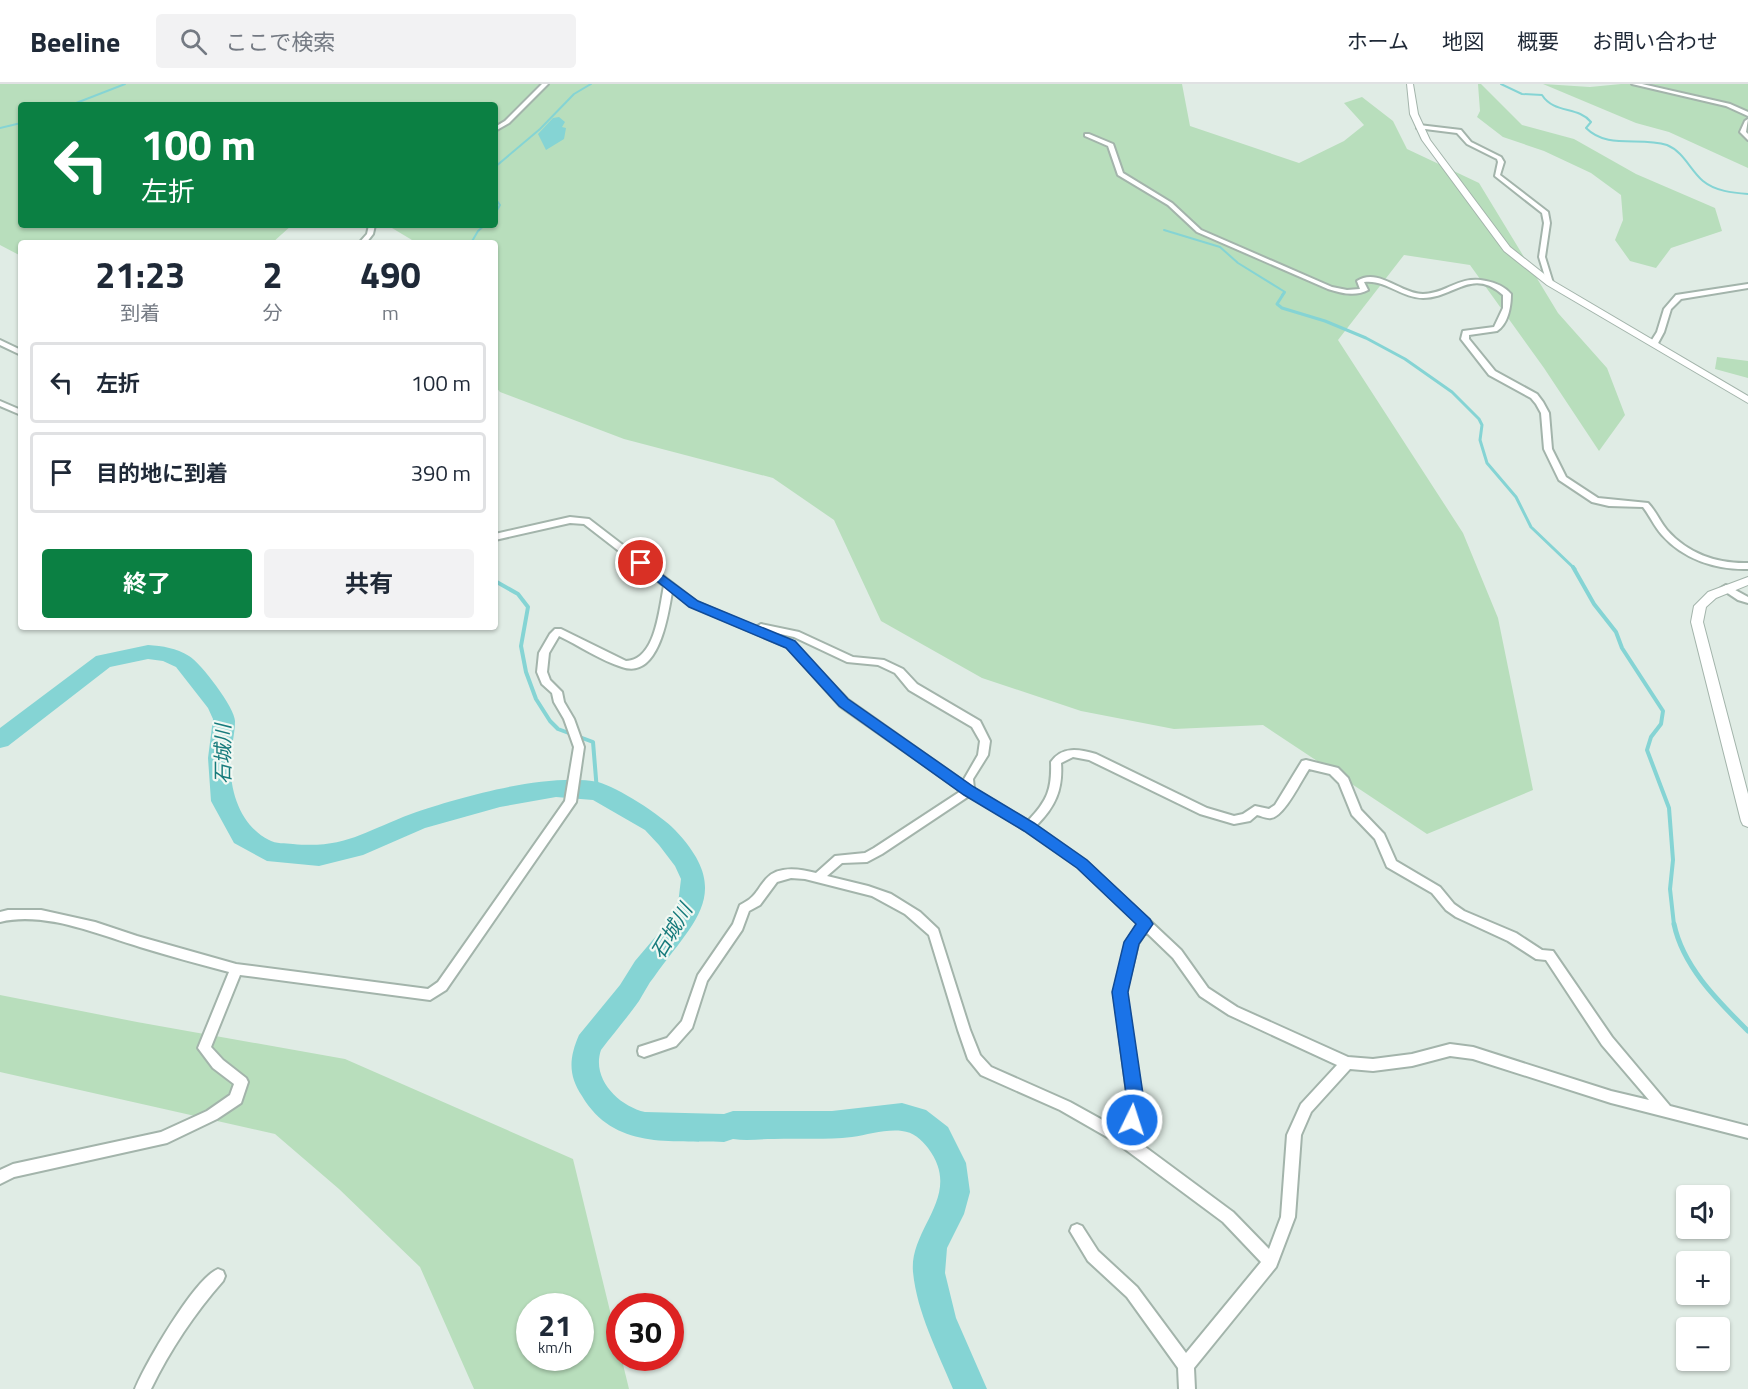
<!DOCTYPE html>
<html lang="ja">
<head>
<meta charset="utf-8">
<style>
  body { margin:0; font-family:"Titillium Web","Noto Sans JP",sans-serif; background:#f2f2f3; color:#1f2937; height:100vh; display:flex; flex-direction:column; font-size:22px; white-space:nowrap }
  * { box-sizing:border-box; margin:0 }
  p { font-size:20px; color:#747a83 }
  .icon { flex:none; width:33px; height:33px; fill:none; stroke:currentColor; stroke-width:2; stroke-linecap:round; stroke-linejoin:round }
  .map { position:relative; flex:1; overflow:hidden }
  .drawer { position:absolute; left:18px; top:156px; width:480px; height:390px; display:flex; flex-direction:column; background:#fff; border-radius:6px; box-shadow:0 2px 4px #0004 }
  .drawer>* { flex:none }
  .banner { position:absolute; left:18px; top:18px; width:480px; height:126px; border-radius:6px; box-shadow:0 2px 4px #0004; background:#0b8043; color:#fff; overflow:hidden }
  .tools { position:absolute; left:1676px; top:1101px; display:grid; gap:12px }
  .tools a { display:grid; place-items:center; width:54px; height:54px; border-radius:6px; background:#fff; box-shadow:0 2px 4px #0004; font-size:30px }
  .speed { position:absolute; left:516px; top:1209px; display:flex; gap:12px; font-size:30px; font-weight:700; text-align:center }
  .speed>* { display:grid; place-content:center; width:78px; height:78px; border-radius:50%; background:#fff; box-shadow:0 2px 4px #0004; line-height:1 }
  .speed small { font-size:15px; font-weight:400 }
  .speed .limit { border:9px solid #d22; background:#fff; color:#111 }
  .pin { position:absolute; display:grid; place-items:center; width:51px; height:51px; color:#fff; margin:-26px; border:3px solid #fff; border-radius:50%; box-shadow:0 2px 6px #0007 }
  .me { position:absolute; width:66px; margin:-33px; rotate:4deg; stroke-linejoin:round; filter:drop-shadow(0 0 4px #0008) }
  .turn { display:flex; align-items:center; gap:21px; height:126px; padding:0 24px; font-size:27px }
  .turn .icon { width:78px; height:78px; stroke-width:2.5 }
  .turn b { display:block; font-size:42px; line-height:51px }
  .eta { display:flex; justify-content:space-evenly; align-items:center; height:102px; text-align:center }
  .eta b { font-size:36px; font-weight:700; line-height:42px }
  .action { display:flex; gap:12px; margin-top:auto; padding:12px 24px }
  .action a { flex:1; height:69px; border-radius:6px; background:#0b8043; color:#fff; font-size:24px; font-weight:700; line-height:69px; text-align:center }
  .action a+a { background:#f2f2f3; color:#1f2937 }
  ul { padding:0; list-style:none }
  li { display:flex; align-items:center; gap:18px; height:81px; margin:0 12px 9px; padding:0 12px; border:3px solid #e0e1e3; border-radius:6px }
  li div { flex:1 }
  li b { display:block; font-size:22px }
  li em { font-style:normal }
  header { display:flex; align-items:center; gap:36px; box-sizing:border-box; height:84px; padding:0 30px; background:#fff; border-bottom:2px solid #e0e1e3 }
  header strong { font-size:28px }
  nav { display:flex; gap:33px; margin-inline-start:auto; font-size:21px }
  .search { width:420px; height:54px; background:#f2f2f3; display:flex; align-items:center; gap:15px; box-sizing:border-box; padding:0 21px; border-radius:6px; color:#747a83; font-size:22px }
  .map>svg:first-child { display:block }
  .green { fill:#b8debc; fill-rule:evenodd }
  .water { fill:#85d4d4 }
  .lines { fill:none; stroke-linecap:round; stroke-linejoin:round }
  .stream-far3 { stroke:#85d4d4; stroke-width:2 }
  .stream-far2 { stroke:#85d4d4; stroke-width:3 }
  .stream-far1 { stroke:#85d4d4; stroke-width:4 }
  .stream { stroke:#85d4d4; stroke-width:5 }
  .river { fill:#85d4d4; fill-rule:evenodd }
  .minor-casing { stroke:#a3b4ab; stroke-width:4 }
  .tertiary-casing { stroke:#a3b4ab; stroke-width:2 }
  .minor { fill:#fff; fill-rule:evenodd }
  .tertiary { fill:#fff; fill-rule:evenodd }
  .route { fill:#1a73e8; stroke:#114b97; stroke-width:1.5 }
  .labels { text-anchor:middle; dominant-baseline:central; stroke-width:4.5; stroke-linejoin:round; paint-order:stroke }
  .water-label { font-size:20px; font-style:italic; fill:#177b7c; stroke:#f1f8f3 }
</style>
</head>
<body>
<header>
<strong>Beeline</strong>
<div class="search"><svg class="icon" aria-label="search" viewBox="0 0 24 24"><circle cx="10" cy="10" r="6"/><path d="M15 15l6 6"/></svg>ここで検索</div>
<nav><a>ホーム</a><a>地図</a><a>概要</a><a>お問い合わせ</a></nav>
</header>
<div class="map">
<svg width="1748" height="1305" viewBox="0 0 1748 1305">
  <rect width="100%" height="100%" fill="#e0ece5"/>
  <path class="green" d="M0,0H1182L1190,42L1299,79L1344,57L1364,41L1344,19L1362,13L1393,37L1407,65L1479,99L1558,229L1607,284L1625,331L1599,367L1544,284L1470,181L1404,171L1338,256L1463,449L1498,534L1533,706L1427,750L1263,641L1174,645L1081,627L982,594L881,537L834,436L773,394L624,355L500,308L495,302V159H412V156L387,141H495V21H21V141H292L272,159H21V172L0,161Z
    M1478,0H1481L1522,41L1574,55L1636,90L1715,124L1722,147L1671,164L1656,184L1630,177L1615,156L1623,136L1621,111L1591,89L1544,67L1503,53L1477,33L1480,27Z
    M1543,0L1590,3L1621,0H1748V84L1669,48L1636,39Z
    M1717,273L1748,277V294L1715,285Z
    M0,911L137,938L345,975L573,1075L629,1305H474L420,1183L339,1105L275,1050L0,988ZM530,1222H580V1274H530Z"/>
  <path class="water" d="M559,33L565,38L562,43L566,44L564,55L546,66L538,50L553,34Z"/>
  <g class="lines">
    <path class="stream-far3" d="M1501,0L1522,10L1542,11C1554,30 1578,22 1591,38L1586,44C1608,66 1640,52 1667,61C1684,68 1690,86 1703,97C1715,107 1733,109 1748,110
      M71,21L125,0
      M0,44L21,39
      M495,83L540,45L574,10L591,0
      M495,114L500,121L495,130
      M1164,146L1220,163L1238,179L1285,208L1282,211
      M471,159L478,147L485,141"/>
    <path class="stream-far2" d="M1284,209L1277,220L1282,224L1325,237L1366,254L1405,275L1452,308L1479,335L1482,341L1480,356L1487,379L1516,413L1531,443L1575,485"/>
    <path class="stream-far1" d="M1573,483L1594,520L1616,548L1622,564L1663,627L1661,640L1651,653L1647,666L1669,724L1673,776L1670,805L1674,841
      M495,497L518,510L528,523L521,562L526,588L536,615L550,637L558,645L593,658L597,707"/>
    <path class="stream" d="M1674,840C1683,883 1718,917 1748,947"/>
    <path class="river" d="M148,561C163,562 176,564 189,572C201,579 235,624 235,637C235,648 232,660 231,671C228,703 239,741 269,756C276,760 285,759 293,760C345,765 365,747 411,730C459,713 549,688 598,698C617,703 661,731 675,746C735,809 693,838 654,893C648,900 644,909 639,917C627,934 613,950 601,966C591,995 619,1022 645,1028L724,1030L733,1027H832L902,1019L926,1026L948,1043L966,1079L970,1108L964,1130L947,1164L945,1189L956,1234L987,1305H953C938,1268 917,1229 913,1188C909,1143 964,1112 928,1064C921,1055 913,1048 902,1047C885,1045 868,1051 852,1053C826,1056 800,1054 774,1055C760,1055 747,1057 733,1055L724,1058C670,1056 614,1066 582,1012C568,991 569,974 579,951L620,901L635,877L663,844L678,820L681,795L675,782L659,761L645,746L593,716L556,713L500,723L425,744L363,771L319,782L267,777L234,759L211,717L208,674L213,635L208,624L176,583L163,577L148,575L110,583L8,662L0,664V644L96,572Z"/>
    <defs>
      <path id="minor" d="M542,0H548L509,39L495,47V43L505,37Z
        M1632,0H1642L1730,20L1748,28V32L1726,22Z
        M1748,35L1746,48L1748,50V56L1740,48L1745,37Z
        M1419,41L1461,46L1471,58L1501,73L1504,78L1500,91L1548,128L1550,139L1545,173L1553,199L1552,200L1547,199L1539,173L1544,139L1542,129L1495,92L1498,78L1497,75L1467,60L1457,49L1417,44V42Z
        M1085,50H1089L1113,60L1123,89L1172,119L1201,146L1332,203L1347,206L1360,205L1357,197C1378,183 1401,210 1423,210C1447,210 1458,191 1486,197C1496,199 1504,202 1511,210C1511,223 1508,240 1497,247L1469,251V255L1495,287L1537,310L1543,318L1549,329L1552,365L1566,393L1598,414L1648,419C1656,427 1660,438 1667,446C1688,470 1718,480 1748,479V485C1716,486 1683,475 1662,451C1654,442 1650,432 1643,423L1609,422L1592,418L1559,396L1544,365L1541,329L1536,320L1531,314L1489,291L1461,255L1463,247L1494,243L1503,224V211C1472,183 1454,214 1423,214C1402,214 1385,195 1364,198L1368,206C1355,213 1341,209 1328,205L1197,148L1168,121L1118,91L1108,62L1085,52Z
        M369,141H375L373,150L366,159H359L367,150Z
        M1748,200V204L1681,215L1671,225L1664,248L1657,261L1650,259L1657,248L1664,225L1676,211Z
        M0,256L21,266V271L0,261Z
        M0,317L21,326V331L0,322Z
        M570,433L589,435L697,518L756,543L761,540L799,548L853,573L884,576L903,585L917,600L980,637L990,657L988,671L973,695L974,705L1028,737C1047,717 1052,706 1051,678C1062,662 1079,665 1096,670L1207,724L1234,732L1243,730L1255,722L1269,725L1275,721L1302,677L1306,676L1338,684L1348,694L1361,726L1384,750L1396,777L1440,803L1454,820L1464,827L1516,849L1542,866L1553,867L1612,953L1670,1022L1748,1042V1054L1611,1019L1473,975L1450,972L1412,982L1373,987L1350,985L1311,1028L1301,1051L1295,1133L1276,1183L1194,1284L1195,1305H1179L1178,1284L1127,1213L1088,1177L1070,1147L1072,1142L1077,1140L1082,1142L1098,1167L1137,1203L1186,1269L1261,1178L1223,1138L1114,1057L1060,1026L981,991L968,975L958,946L929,851L905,830L872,812L805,795L791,794L777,798L760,821L749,827L742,846L707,897L692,944L676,962L644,973L639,971L638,967L639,963L667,954L682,937L698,891L733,840L740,821C757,812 755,808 766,795C778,781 801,785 816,789L835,772L865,769L874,764L961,707L840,622L787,563L691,522L672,508C668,531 659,596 622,583C602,577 578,561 559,552L549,569L547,588L550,596L562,608L564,618L574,635L584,663L576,718L446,906L430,916L240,891L211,963L223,976L246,994L248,998L241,1019L217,1035L167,1059L14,1093L0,1100V1086L13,1080L161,1048L207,1027L230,1011L234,1000L213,984L198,964L229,888C199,880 169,872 140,863C97,850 44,827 0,838V828L8,826H41L95,838L137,852L236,880L428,905L438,898L565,717L574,663L564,635L554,618L552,609L542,600L537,588L539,569L550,550L555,545H561L626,577C656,576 659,525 664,502L584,440L570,439L495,456V450ZM767,547L794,553L847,578L878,581L895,589L909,606L972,643L980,657L978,671L963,697L848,616L793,559ZM1073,673L1089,676L1200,730L1234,740L1250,737L1257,731C1261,732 1267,735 1271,734C1284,733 1302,695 1309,685L1330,690L1339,699L1352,731L1375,755L1387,783L1432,809L1446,826L1456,833L1508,857L1536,875L1546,876L1602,961L1649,1016L1611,1007L1473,963L1450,960L1412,970L1373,975L1348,973L1237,923L1208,904L1181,866L1086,777L1036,742C1055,723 1063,706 1061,679ZM969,712L1025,746L1078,783L1138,840L1126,858L1114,908L1128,1017L1126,1034L1117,1044L1070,1018L991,983L980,971L970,946L938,845L920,828L891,810L868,802L827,792L842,779L867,778L882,770ZM1146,848L1173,874L1200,912L1229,931L1337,981L1301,1020L1287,1051L1281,1133L1269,1165L1233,1128L1129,1051L1139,1037L1142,1017L1126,908L1138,860Z
        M1726,501L1748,513V519L1738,516L1723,506L1721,504Z
        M218,1185L223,1187L225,1192L223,1197C194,1230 170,1266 151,1305H135C146,1279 194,1195 218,1185Z"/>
      <path id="tertiary" d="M1407,0H1413L1418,30L1430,56L1510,163L1553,197L1748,312V319L1547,201L1504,167L1422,56L1410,30Z
        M1748,493V501L1716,514L1706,523L1703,538L1748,710V743L1743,741L1741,737L1691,538L1694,522L1708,508Z"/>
    </defs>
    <use href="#minor" class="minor-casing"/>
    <use href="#tertiary" class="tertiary-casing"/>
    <use href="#minor" class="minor"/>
    <use href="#tertiary" class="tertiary"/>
  </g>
  <path class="route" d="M641,475L698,517L795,557L848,615L974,703L1034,739L1087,776L1150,835L1153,840L1139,860L1128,908L1144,1017L1138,1042L1132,1045L1126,1042L1123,1036L1127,1017L1112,908L1124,858L1136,840L1077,784L1024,747L964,711L839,622L786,564L689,523L637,481L635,479Z"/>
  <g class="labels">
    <g class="water-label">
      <text transform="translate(222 670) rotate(-90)">石城川</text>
      <text transform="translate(671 847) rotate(-59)">石城川</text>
    </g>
  </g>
</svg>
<div class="tools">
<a><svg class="icon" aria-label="sound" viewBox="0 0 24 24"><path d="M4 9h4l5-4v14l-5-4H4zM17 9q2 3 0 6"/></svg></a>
<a>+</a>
<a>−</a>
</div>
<div class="speed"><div>21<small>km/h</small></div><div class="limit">30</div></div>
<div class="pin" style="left:641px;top:479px;background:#d93025"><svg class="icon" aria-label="arrive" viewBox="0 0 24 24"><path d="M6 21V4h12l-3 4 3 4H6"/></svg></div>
<svg class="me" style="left:1132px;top:1036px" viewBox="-20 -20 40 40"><circle r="17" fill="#1a73e8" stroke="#fff" stroke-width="3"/><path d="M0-11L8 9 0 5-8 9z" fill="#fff"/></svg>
<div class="banner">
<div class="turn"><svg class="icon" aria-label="left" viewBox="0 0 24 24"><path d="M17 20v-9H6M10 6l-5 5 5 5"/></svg><div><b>100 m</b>左折</div></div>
</div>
<section class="drawer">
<div class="eta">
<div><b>21:23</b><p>到着</p></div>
<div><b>2</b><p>分</p></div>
<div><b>490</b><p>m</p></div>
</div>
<ul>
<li><svg class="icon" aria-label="left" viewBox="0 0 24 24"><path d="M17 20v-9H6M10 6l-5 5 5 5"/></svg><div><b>左折</b></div><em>100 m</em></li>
<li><svg class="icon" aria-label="arrive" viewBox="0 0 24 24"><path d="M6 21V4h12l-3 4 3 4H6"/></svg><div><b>目的地に到着</b></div><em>390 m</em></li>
</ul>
<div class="action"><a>終了</a><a>共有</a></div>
</section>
</div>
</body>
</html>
